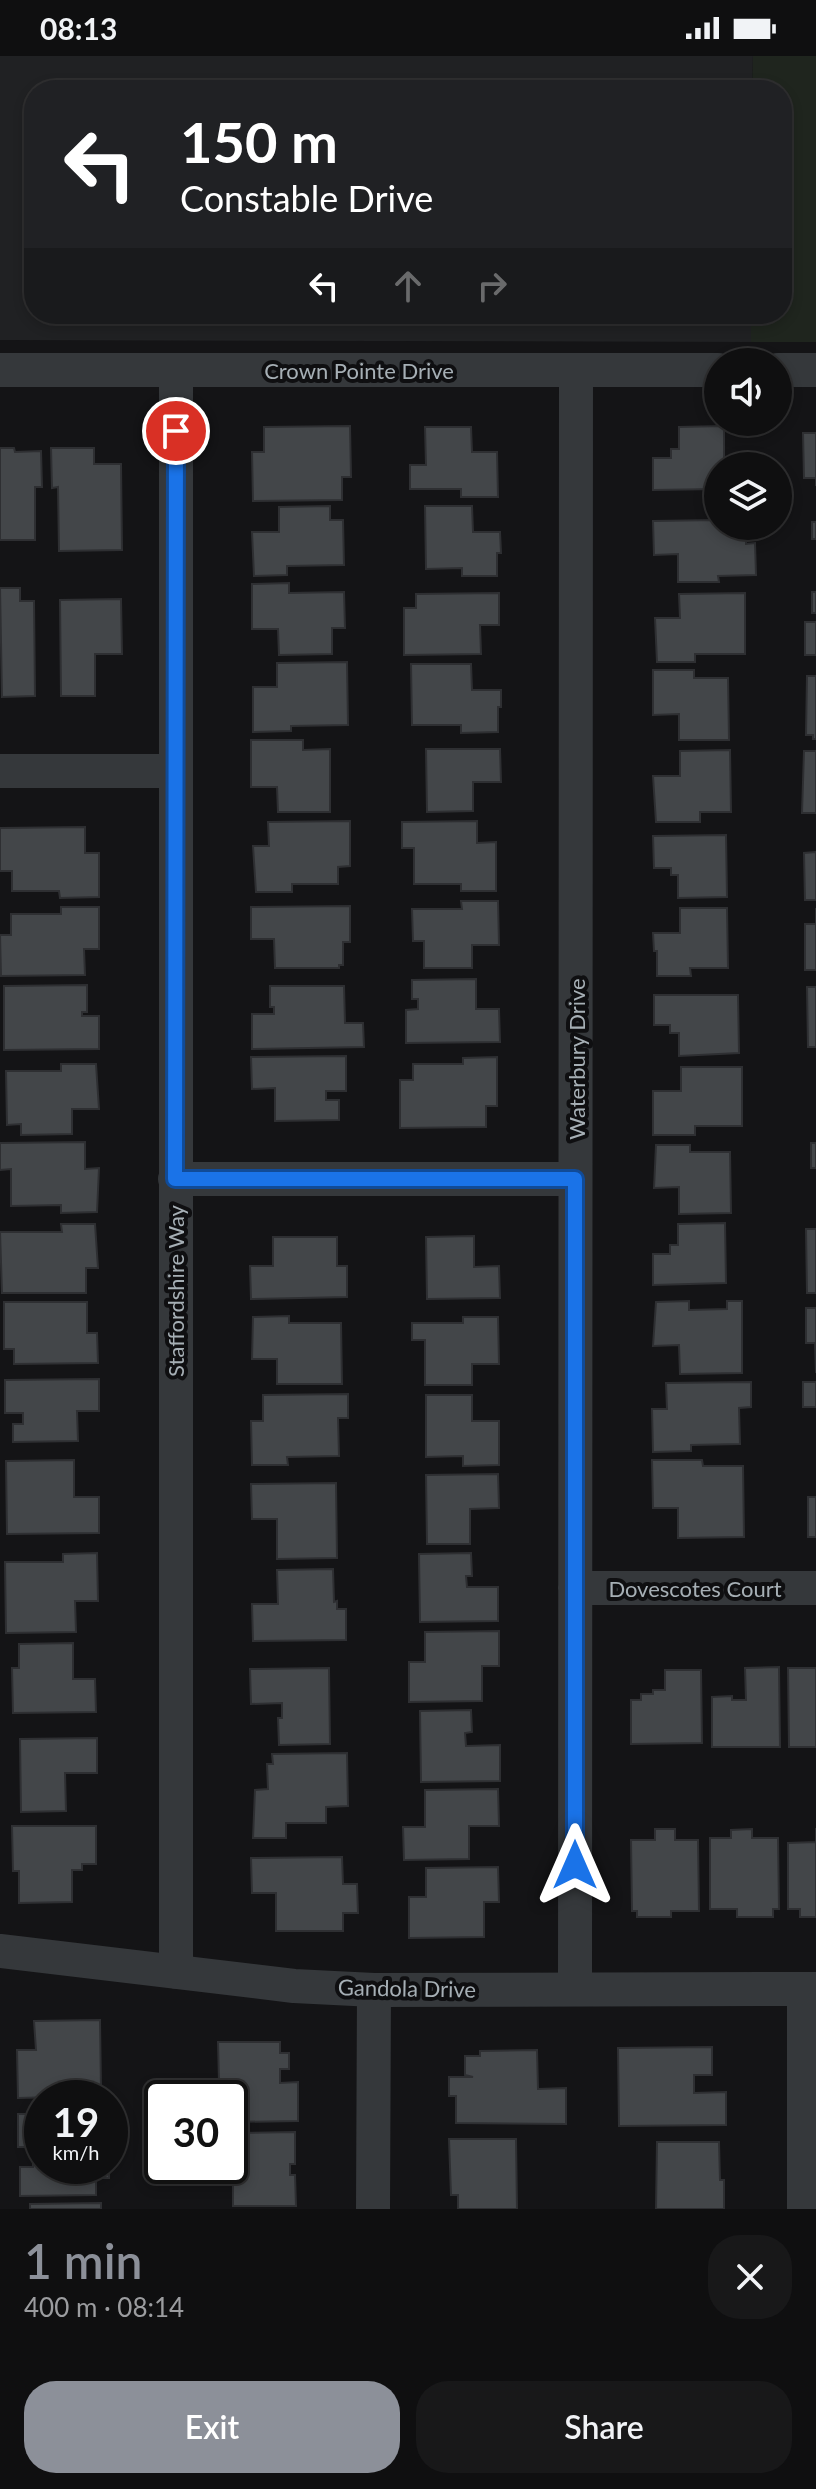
<!DOCTYPE html>
<html lang="en">
<head>
<meta charset="utf-8">
<style>
  body { margin:0; font-family:Lato,sans-serif; background:#181819; color:#f1f3f6; height:100vh; display:flex; flex-direction:column; font-size:30px; white-space:nowrap }
  * { box-sizing:border-box; margin:0 }
  p { font-size:26px; color:#9b9c9f }
  .icon { flex:none; width:44px; height:44px; fill:none; stroke:currentColor; stroke-width:2; stroke-linecap:round; stroke-linejoin:round }
  .map { position:relative; height:2153px; overflow:hidden }
  .panel { display:flex; flex-direction:column; background:#0f0f10; flex:1 }
  .panel>* { flex:none }
  .hud { position:absolute; left:24px; top:24px; width:768px; height:244px; border-radius:32px; box-shadow:0 4px 12px #0003,0 0 0 2px #2f2f30; background:#202124; color:#fff; overflow:hidden }
  .controls { position:absolute; left:704px; top:292px; display:grid; gap:16px }
  .controls a { display:grid; place-items:center; width:88px; height:88px; border-radius:50%; background:#0f0f10; box-shadow:0 4px 12px #0003,0 0 0 2px #2f2f30; font-size:40px }
  .speed { position:absolute; left:24px; top:2024px; display:flex; gap:16px; font-size:40px; font-weight:700; text-align:center }
  .speed>* { display:grid; place-content:center; width:104px; height:104px; border-radius:50%; background:#0f0f10; box-shadow:0 4px 12px #0003,0 0 0 2px #2f2f30; line-height:1 }
  .speed small { font-size:20px; font-weight:400 }
  .speed .limit { border:4px solid #111; border-radius:12px; background:#fff; color:#111 }
  .pin { position:absolute; display:grid; place-items:center; width:68px; height:68px; color:#fff; margin:-34px; border:4px solid #fff; border-radius:50%; box-shadow:0 2px 8px #0007 }
  .me { position:absolute; width:88px; margin:-44px; rotate:0deg; stroke-linejoin:round; filter:drop-shadow(0 0 6px #0008) }
  .turn { display:flex; align-items:center; gap:28px; height:168px; padding:0 24px; font-size:36px }
  .turn .icon { width:104px; height:104px; stroke-width:2.5 }
  .turn b { display:block; font-size:56px; line-height:68px }
  .lanes { display:flex; align-items:center; height:76px; padding:0 24px; background:#0003; justify-content:center; gap:40px; direction:ltr }
  .lanes .off { opacity:.35 }
  .round { display:grid; place-items:center; flex:none; width:84px; height:84px; border-radius:32px; background:#181819 }
  .headline { display:flex; align-items:center; justify-content:space-between; height:136px; padding:0 24px }
  h1 { font-size:48px; font-weight:600; line-height:60px; color:#8c9099 }
  .action { display:flex; gap:16px; margin-top:auto; padding:16px 24px }
  .action a { flex:1; height:92px; border-radius:32px; background:#8c9099; color:#fff; font-size:32px; font-weight:600; line-height:92px; text-align:center }
  .action a+a { background:#181819; color:#f1f3f6 }
  .status { display:flex; justify-content:space-between; align-items:center; height:56px; padding:0 40px; background:#0f0f10; direction:ltr }
  .status svg { height:22px; fill:currentColor }
  .map>svg:first-child { display:block }
  .built { fill:#202123 }
  .green { fill:#1f251e }
  .building { fill:#434649; stroke:#2e2f32; stroke-width:2 }
  .lines { fill:none; stroke-linecap:round; stroke-linejoin:round }
  .minor { stroke:#35383b; stroke-width:34 }
  .route-casing { stroke:#114b97; stroke-width:20 }
  .route { stroke:#1a73e8; stroke-width:14 }
  .labels { text-anchor:middle; dominant-baseline:central; stroke-width:8; stroke-linejoin:round; paint-order:stroke }
  .street-label { font-size:22px; fill:#a6afb5; stroke:#0f0f11 }
</style>
</head>
<body>
<div class="status"><b>08:13</b><svg viewBox="0 0 49 12"><path d="M0 12V9h3v3zM5 12V6h3v6zM10 12V3h3v9zM15 12V0h3v12zM26 1h20v11H26zM47 4h2v5h-2z"/></svg></div>
<div class="map">
<svg width="816" height="2153" viewBox="0 0 816 2153">
  <rect width="100%" height="100%" fill="#141416"/>
  <path class="built" d="M0,0H753L752,34H34V258H751V286L0,284Z"/>
  <path class="green" d="M753,0H816V286H751V258H782V34H752Z"/>
  <path class="building" d="M350,370L351,421H342V444L253,445L252,396H264V371Z
    M724,370V410H718V433L653,434V402H671V393H679V371Z
    M425,371H471L472,396H497L498,441H461V433H410V409H426Z
    M803,377H816V430V422H804Z
    M0,392H14L15,396L41,395L42,431H35V484H0Z
    M51,392H94V408H121L122,494L59,495L58,431L52,432Z
    M330,450V464H343L344,509L287,510V519L254,520L252,476H279V451Z
    M425,450H472L473,476H500L501,497H497V520H462V512L426,513Z
    M718,464V470H746V488L755,487L756,519L718,520L719,526H678V498L654,499L653,465Z
    M812,466H816V483H812Z
    M289,527V537L344,536L345,572H332V598L279,599L278,573H252V528Z
    M0,532H20V545H34L35,640L2,641Z
    M812,536H816V557H812Z
    M499,537V569H480L481,598L404,599V552H416V538Z
    M745,537V598H695V606H657L655,562H680L679,538Z
    M121,543L122,598H95V640H61L60,544Z
    M805,566H816V599H805Z
    M347,606L348,669L291,670V675L253,676V631H277V607Z
    M411,608H471L472,634H501V651H498V676L461,677V669H412Z
    M653,614H694V622H728L729,684H679V658L653,659Z
    M807,620H816V683H813V679H806Z
    M251,684H303V694L330,693V756H278L277,731H251Z
    M426,693H500L501,726H473V755L427,756Z
    M730,694L731,756H700V766H656L653,720H680V695Z
    M804,695H816V757H802Z
    M350,765V810L338,811V828H292V836H256L253,790H269L268,766Z
    M477,765V787L496,786V835H461V828H414V792H402V766Z
    M85,771V797H99V841L60,842L59,835H12V815H0V772Z
    M726,779L727,841L678,842V819H671V812H654L653,780Z
    M816,796V844H805L804,797Z
    M461,845H498L499,889H472V912H424V885H413L412,853H462Z
    M350,850V886H343V909H339V912H275L274,883H251V851Z
    M61,851H99V893H84L85,919L1,920L0,879H11V858H61Z
    M680,852H727L728,912H690L691,920H657V895H654L653,877H680Z
    M816,852V914H805V868H816Z
    M476,923V953H499L500,986L406,987V954L418,953V943H412V924Z
    M87,929V956H82V960H99V993L4,994V930Z
    M270,930H344L345,967H363L364,991L252,993V958H274V951H270Z
    M807,931H816V991H808Z
    M654,939H738L739,997L679,1000V977H670V969H654Z
    M346,1000V1035H326V1044H339V1064L275,1065V1032L252,1033L251,1001Z
    M497,1001V1050H486V1071L400,1072V1024H413V1008H463V1002Z
    M61,1008H96L99,1053H72V1078L21,1079V1068L7,1069L6,1015H61Z
    M681,1011H742V1070H695V1079H653V1035H681Z
    M85,1086V1113L99,1112L97,1156L61,1157V1149L11,1150V1113L0,1114V1087Z
    M811,1087H816V1112H811Z
    M656,1089H690V1096H730L731,1157L679,1158V1131L654,1132Z
    M725,1167L726,1227L653,1229V1198H670V1189H678V1168Z
    M61,1168H95L98,1212H86V1237H2L0,1176H62Z
    M806,1173H816V1237H807Z
    M474,1180V1211L499,1210L500,1242L427,1243L426,1181Z
    M273,1181H337V1210H347V1241L251,1243L250,1210H273Z
    M689,1245V1254L727,1253V1245H742V1317L680,1318L679,1289L653,1290L656,1246Z
    M4,1246H87V1277H97L98,1307L14,1308V1293H4Z
    M806,1252H816V1317L815,1287H806Z
    M289,1260V1267H341L342,1328H277V1303H252L253,1261Z
    M463,1261H498L499,1308H472V1329H425V1284H412V1267H463Z
    M99,1323V1355H77L78,1385L13,1386V1368H23V1357H5V1324Z
    M751,1326V1351L739,1352L740,1388L691,1389V1395L653,1396L652,1353H667L666,1327Z
    M803,1326H816V1351H803Z
    M348,1338V1362H338L339,1400L287,1401L288,1409H252L251,1365H263V1339Z
    M426,1339H472V1365H499V1409L463,1410V1400L426,1401Z
    M74,1404V1441H99V1477L7,1478L6,1405Z
    M652,1404H702L703,1410H743L744,1481L678,1482V1452H653Z
    M498,1418L499,1452L470,1453V1488H427L426,1419Z
    M336,1427L337,1502L277,1503V1463H252L251,1428Z
    M808,1441H816V1481H808Z
    M97,1497L98,1545H75L76,1576L6,1577L5,1506H63V1498Z
    M471,1497L472,1520H466L467,1531H498V1565L420,1566L419,1498Z
    M333,1513L334,1546L337,1545V1553H346V1584L253,1585L252,1548H278L277,1514Z
    M499,1575V1610H482V1645L409,1646V1606H425V1576Z
    M73,1587V1623H95L96,1656L13,1657L12,1612H19V1588Z
    M779,1611L780,1691H712V1641L732,1640V1644H746L745,1612Z
    M329,1612L330,1688L279,1689L278,1662H282V1647L251,1648L250,1613Z
    M788,1612H816V1691H789Z
    M665,1614H701L702,1687L631,1688V1644H641V1638H653V1634H665Z
    M471,1654L472,1676L465,1677L466,1690L500,1689V1725L421,1726L420,1655Z
    M97,1682V1717H65L66,1755L21,1756L20,1683Z
    M347,1697L348,1750L326,1751V1767H286V1782H253L255,1734L268,1733L267,1708H273L272,1698Z
    M498,1733L499,1770H469V1803L404,1804L403,1771H425V1734Z
    M12,1770H96V1808H82V1814H72V1846L19,1847V1815H13Z
    M816,1772V1861H800V1853H788V1787L816,1786Z
    M655,1773H675V1784H698L699,1855H671V1861H637V1855H632L631,1784H655Z
    M752,1773V1782H778L779,1853H773V1861H737V1853H710V1782H731V1774Z
    M342,1801L343,1828H357L358,1857H343V1875H276V1837H252L251,1802Z
    M498,1811L499,1846H484V1881L409,1882V1841H426V1812Z
    M100,1964L101,2034L55,2035V2041L18,2042L17,1994H36L34,1965Z
    M218,1986H280V1997H289V2013H280V2027L298,2026V2065L230,2066V2042H190V2026L219,2025Z
    M712,1991V2019H694V2037L726,2036V2069L619,2070L618,1992Z
    M537,1994L538,2033L566,2032V2068L456,2067V2040H449V2021H473L465,2019V2000H480V1995Z
    M18,2058H42V2110H109V2122H96V2139L20,2140V2111H33V2091H18Z
    M295,2076V2108H290V2119H295L296,2150H233V2077Z
    M449,2083H516L517,2153H458V2139H451Z
    M657,2086H719L720,2124H724V2153H656Z
    M101,2147V2153H30V2148Z"/>
  <g class="lines">
    <path class="minor" d="M0,314H718
      M176,314V1916
      M778,314H816
      M0,715H175
      M175,1123H575
      M575,1532H816
      M0,1895L294,1930L374,1934L816,1933
      M575,1933L576,314
      M373,2153L374,1934
      M804,2153V1933"/>
  </g>
  <g class="lines">
    <defs>
      <path id="route" d="M176,375L175,1123H575V1809"/>
    </defs>
    <use href="#route" class="route-casing"/>
    <use href="#route" class="route"/>
  </g>
  <g class="labels">
    <g class="street-label">
      <text x="359" y="314">Crown Pointe Drive</text>
      <text transform="translate(576 1003) rotate(-90)">Waterbury Drive</text>
      <text transform="translate(175 1235) rotate(-90)">Staffordshire Way</text>
      <text x="695" y="1532">Dovescotes Court</text>
      <text transform="translate(407 1932) rotate(1)">Gandola Drive</text>
    </g>
  </g>
</svg>
<div class="controls">
<a><svg class="icon" aria-label="sound" viewBox="0 0 24 24"><path d="M4 9h4l5-4v14l-5-4H4zM17 9q2 3 0 6"/></svg></a>
<a><svg class="icon" aria-label="layers" viewBox="0 0 24 24"><path d="M12 4l9 5-9 5-9-5zM3 14l9 5 9-5"/></svg></a>
</div>
<div class="speed"><div>19<small>km/h</small></div><div class="limit">30</div></div>
<div class="pin" style="left:176px;top:375px;background:#d93025"><svg class="icon" aria-label="arrive" viewBox="0 0 24 24"><path d="M6 21V4h12l-3 4 3 4H6"/></svg></div>
<svg class="me" style="left:575px;top:1809px" viewBox="-20 -20 40 40"><path d="M0-17L14 15 0 8-14 15z" fill="#1a73e8" stroke="#fff" stroke-width="4"/></svg>
<div class="hud">
<div class="turn"><svg class="icon" aria-label="left" viewBox="0 0 24 24"><path d="M17 20v-9H6M10 6l-5 5 5 5"/></svg><div><b>150 m</b>Constable Drive</div></div>
<div class="lanes"><svg class="icon" aria-label="left" viewBox="0 0 24 24"><path d="M17 20v-9H6M10 6l-5 5 5 5"/></svg><svg class="icon off" aria-label="ahead" viewBox="0 0 24 24"><path d="M12 20V5M6 11l6-6 6 6"/></svg><svg class="icon off" aria-label="right" viewBox="0 0 24 24"><path d="M7 20v-9h11M14 6l5 5-5 5"/></svg></div>
</div>
</div>
<section class="panel">
<div class="headline"><div><h1>1 min</h1><p>400 m · 08:14</p></div><a class="round"><svg class="icon" aria-label="close" viewBox="0 0 24 24"><path d="M6 6l12 12M18 6L6 18"/></svg></a></div>
<div class="action"><a>Exit</a><a>Share</a></div>
</section>
</body>
</html>
